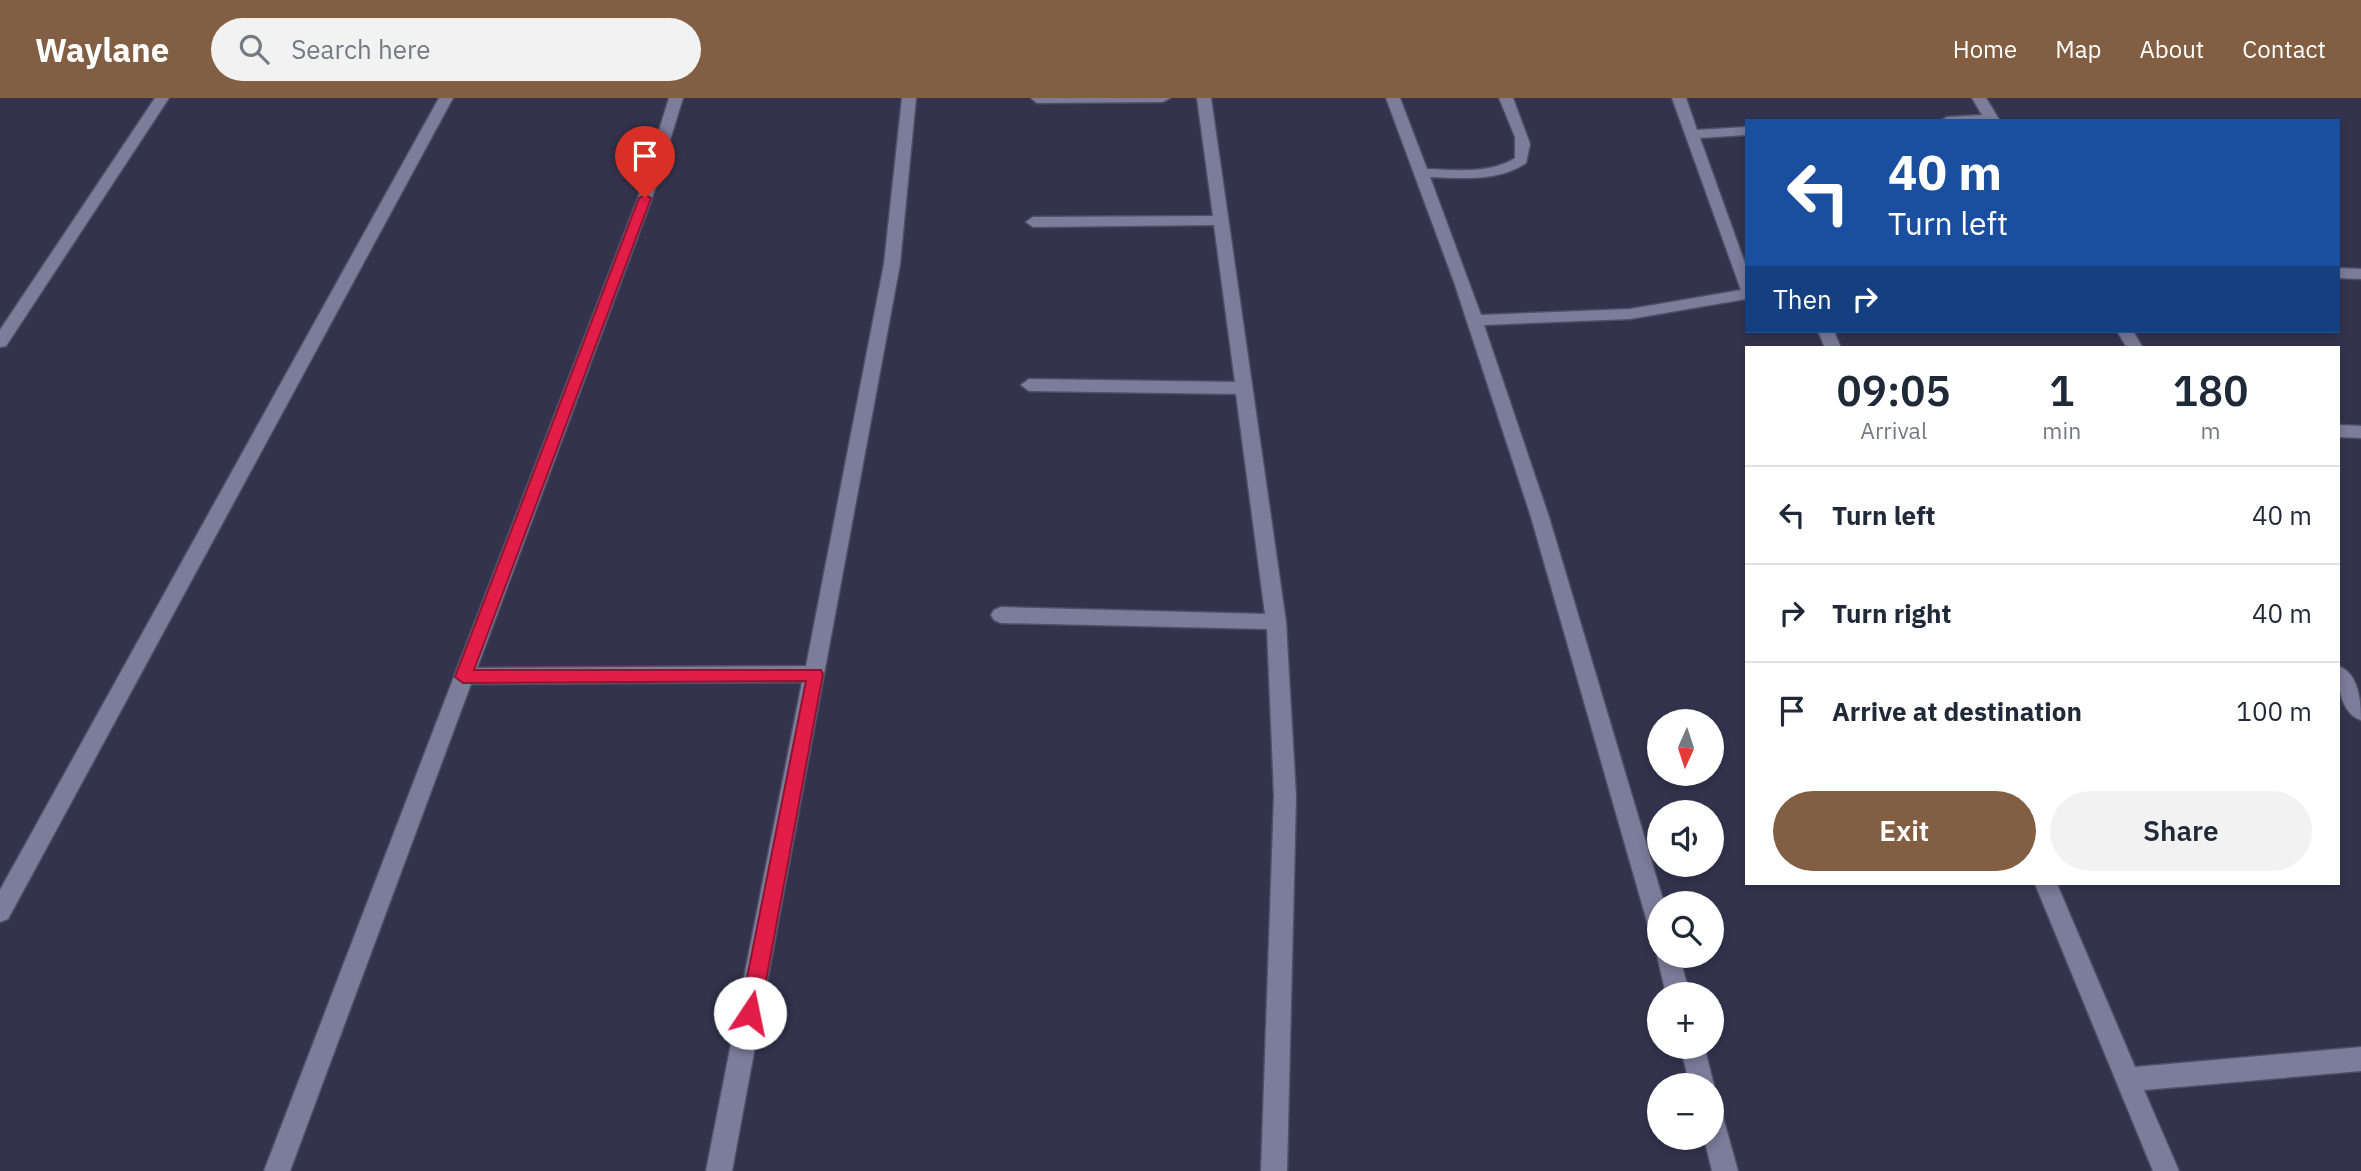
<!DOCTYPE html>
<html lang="en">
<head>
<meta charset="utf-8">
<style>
  body { margin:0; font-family:"IBM Plex Sans",sans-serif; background:#f2f2f3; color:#1f2937; height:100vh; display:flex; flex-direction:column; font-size:26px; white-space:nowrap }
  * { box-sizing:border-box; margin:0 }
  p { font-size:23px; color:#747a83 }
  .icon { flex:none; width:38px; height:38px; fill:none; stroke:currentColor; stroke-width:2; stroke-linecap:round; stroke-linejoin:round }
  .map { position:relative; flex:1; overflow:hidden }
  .side { position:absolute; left:1745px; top:248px; width:595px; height:539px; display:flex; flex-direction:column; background:#fff; border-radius:0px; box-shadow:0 4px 10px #0003 }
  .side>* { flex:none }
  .hud { position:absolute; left:1745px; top:21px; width:595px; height:214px; border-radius:0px; box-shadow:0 4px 10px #0003; background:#1a4fa0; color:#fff; overflow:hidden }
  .needle { width:46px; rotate:183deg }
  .tools { position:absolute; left:1647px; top:611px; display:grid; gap:14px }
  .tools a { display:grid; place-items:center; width:77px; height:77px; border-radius:50%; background:#fff; box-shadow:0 4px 10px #0003; font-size:35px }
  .pin { position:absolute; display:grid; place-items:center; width:60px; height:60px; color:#fff; margin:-72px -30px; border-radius:50% 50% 50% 0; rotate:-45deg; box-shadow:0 0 7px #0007 }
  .pin .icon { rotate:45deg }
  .me { position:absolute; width:77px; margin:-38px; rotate:11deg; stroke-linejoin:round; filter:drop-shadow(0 0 5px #0008) }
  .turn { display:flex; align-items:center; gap:24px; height:147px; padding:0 28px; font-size:32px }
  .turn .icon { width:91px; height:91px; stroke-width:2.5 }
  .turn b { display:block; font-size:49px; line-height:60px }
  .then { display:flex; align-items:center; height:66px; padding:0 28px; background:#0003; gap:14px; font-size:26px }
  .eta { display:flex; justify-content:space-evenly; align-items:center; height:119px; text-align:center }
  .eta b { font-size:42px; font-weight:600; line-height:49px }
  .cta { display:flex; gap:14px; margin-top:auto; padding:14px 28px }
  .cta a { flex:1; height:80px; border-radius:42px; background:#825e43; color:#fff; font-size:28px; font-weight:600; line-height:80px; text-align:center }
  .cta a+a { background:#f2f2f3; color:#1f2937 }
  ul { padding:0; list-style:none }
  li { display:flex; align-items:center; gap:21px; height:98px; padding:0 28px; border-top:2px solid #e0e1e3 }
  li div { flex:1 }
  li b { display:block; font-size:26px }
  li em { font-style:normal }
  header { display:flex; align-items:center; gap:42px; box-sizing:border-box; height:98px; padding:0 35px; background:#825e43; color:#fff }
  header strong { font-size:33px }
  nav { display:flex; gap:38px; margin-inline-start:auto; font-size:24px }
  .search { width:490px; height:63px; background:#f2f2f3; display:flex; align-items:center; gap:18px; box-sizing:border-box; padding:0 24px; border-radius:38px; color:#747a83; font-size:26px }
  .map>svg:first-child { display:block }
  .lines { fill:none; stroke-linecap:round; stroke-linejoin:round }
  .minor-casing { stroke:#4f4e65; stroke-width:3 }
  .minor { fill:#7c7c9b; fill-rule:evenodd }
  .route { fill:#e11d48; stroke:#92132f; stroke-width:2 }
</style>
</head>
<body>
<header>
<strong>Waylane</strong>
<div class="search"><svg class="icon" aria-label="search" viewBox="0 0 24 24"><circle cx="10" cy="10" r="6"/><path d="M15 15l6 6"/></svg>Search here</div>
<nav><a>Home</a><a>Map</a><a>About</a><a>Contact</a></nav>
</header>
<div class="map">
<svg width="2361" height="1073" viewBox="0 0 2361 1073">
  <rect width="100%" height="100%" fill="#33334e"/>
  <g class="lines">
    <defs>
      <path id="minor" d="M155,0H169L6,248L0,249V232Z
        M439,0H453L8,821L0,824V792Z
        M669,0H683L652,100L477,570L806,568L884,166L902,0H916L900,166L732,1073H706L802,584L471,586L290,1073H264L638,100Z
        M1031,0H1170L1163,4L1037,5Z
        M1197,0H1211L1286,524L1296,698L1287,1073H1261L1274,698L1267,531L1001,525L994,522L991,517L994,512L1001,509L1265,516L1236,296L1029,293L1021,287L1029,281L1235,284L1214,127L1033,129L1026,124L1033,119L1213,118Z
        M1386,0H1400L1427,71C1455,72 1491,76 1515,60V39L1499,0H1513L1530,46L1526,65C1499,84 1461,80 1430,79L1481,217L1630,211L1741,192L1672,0H1686L1697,32L1746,29V37L1700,40L1746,168V201L1630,221L1484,227L1549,419L1664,805H1659V838L1651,834L1648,827L1531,419L1454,184Z
        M1972,0H1986L2000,23H1940L1947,19L1982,17Z
        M2338,170L2361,171V181L2338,180Z
        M1818,233H1834L1841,250H1825Z
        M2117,233H2133L2143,250H2127Z
        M2339,327L2361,328V340L2338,339Z
        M2338,568C2359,575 2361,604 2361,622C2340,615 2338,587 2338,568Z
        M2035,786H2057L2135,969L2361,949V973L2144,992L2179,1073H2153Z
        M1659,853V858H1679L1690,896H1666L1657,858Z
        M1680,948H1704L1714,987L1712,993V987H1690Z
        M1712,1009L1721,1012L1738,1073H1712L1704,1040H1712Z"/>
    </defs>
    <use href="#minor" class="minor-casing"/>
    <use href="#minor" class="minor"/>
  </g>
  <path class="route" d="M645,97L651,100L474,572H821L823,576L760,915L757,922L750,925L743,922L740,915L806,583L463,585L455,579L639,100Z"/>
</svg>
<div class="tools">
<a><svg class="needle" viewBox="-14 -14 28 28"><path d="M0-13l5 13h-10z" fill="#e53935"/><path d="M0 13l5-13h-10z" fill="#747a83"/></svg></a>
<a><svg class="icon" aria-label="sound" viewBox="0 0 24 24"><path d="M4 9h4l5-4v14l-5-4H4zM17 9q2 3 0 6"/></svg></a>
<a><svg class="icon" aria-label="search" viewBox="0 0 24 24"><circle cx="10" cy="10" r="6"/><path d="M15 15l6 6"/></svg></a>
<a>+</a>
<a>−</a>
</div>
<div class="pin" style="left:645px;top:100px;background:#d93025"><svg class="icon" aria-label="arrive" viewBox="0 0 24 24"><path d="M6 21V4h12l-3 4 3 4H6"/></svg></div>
<svg class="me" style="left:750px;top:915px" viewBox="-20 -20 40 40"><circle r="19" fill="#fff"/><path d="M0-13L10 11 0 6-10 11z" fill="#e11d48"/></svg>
<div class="hud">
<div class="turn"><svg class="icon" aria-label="left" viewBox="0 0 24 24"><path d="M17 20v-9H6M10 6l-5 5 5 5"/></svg><div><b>40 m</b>Turn left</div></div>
<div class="then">Then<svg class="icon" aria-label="right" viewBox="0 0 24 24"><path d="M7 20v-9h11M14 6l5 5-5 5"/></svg></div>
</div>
<section class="side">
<div class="eta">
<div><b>09:05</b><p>Arrival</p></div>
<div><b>1</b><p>min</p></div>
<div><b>180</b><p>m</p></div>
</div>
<ul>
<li><svg class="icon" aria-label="left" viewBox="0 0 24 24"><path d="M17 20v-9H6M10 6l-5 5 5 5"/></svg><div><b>Turn left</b></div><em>40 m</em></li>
<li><svg class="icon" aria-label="right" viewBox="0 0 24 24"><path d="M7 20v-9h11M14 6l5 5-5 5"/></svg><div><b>Turn right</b></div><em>40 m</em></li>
<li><svg class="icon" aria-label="arrive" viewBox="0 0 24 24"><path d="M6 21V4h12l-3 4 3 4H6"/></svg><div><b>Arrive at destination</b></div><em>100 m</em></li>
</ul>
<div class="cta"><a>Exit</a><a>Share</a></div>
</section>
</div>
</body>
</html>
